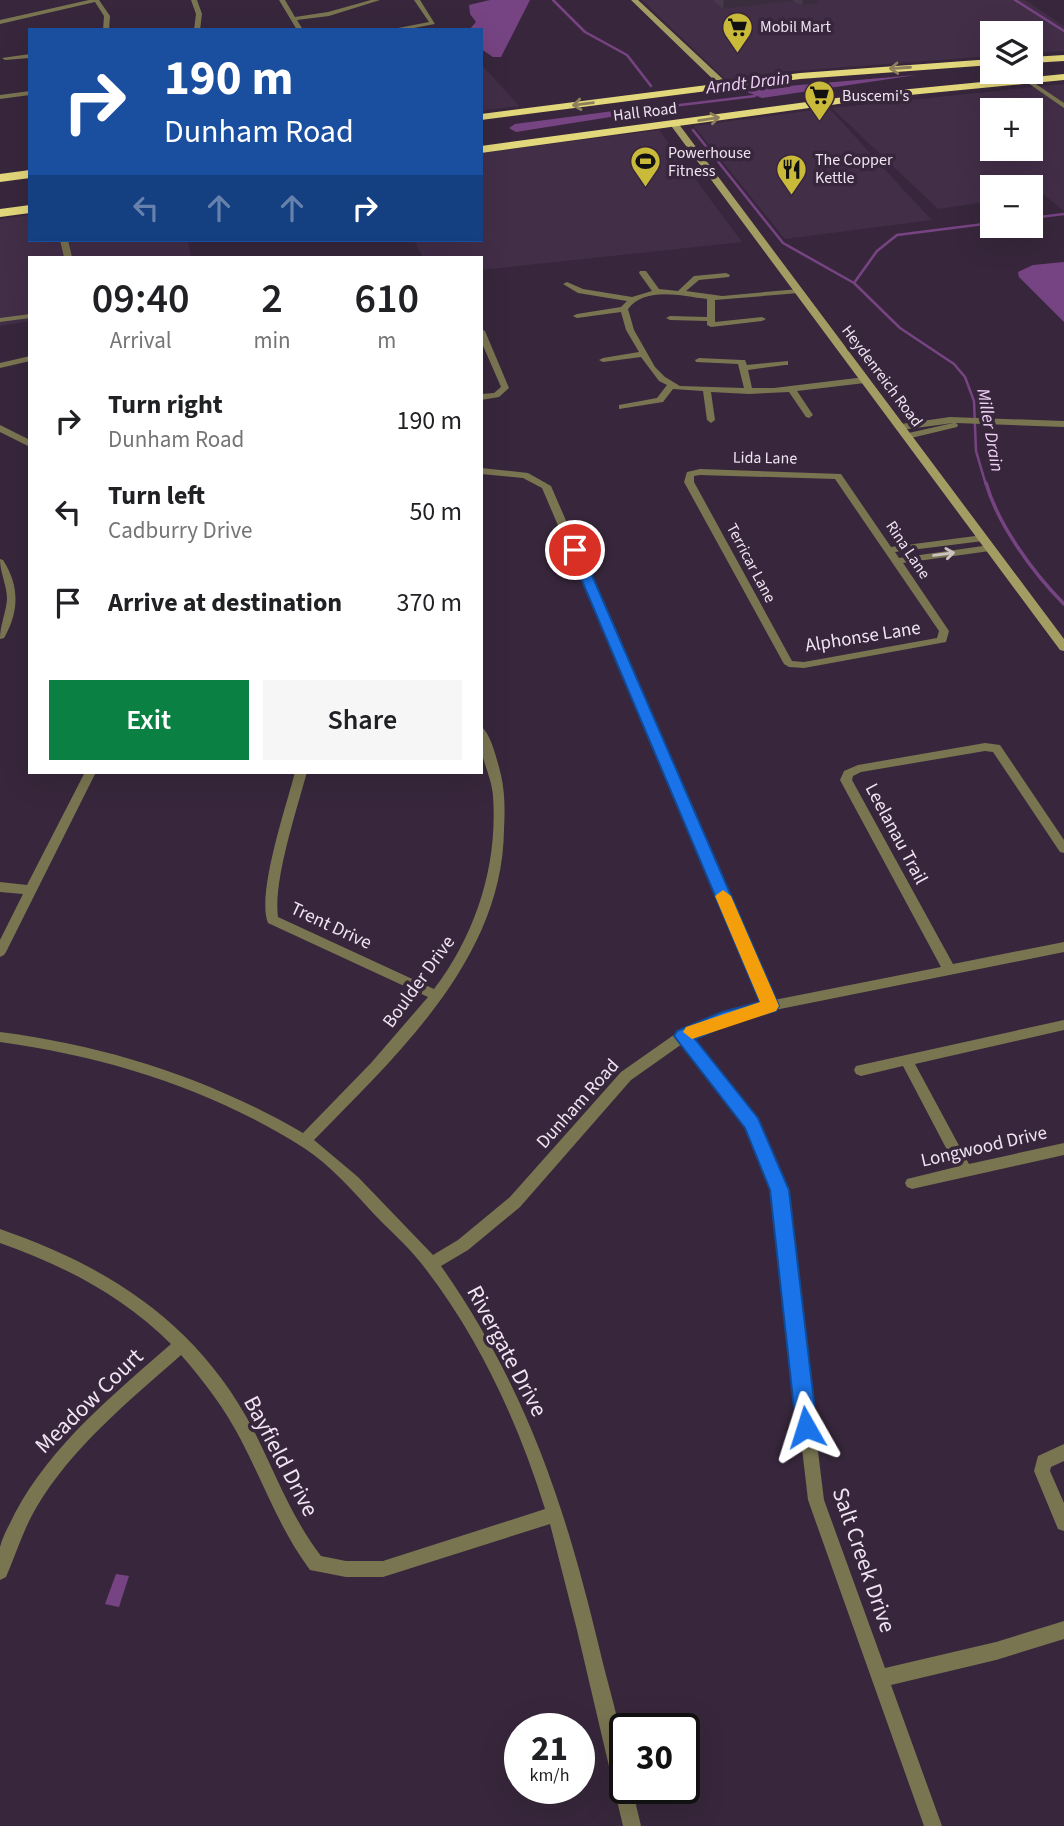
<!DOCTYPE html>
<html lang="en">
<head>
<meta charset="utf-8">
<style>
  body { margin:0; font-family:"Source Sans 3",sans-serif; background:#f6f6f6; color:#202124; height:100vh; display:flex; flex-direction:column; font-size:26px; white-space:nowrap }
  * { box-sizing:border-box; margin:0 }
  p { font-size:23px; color:#757577 }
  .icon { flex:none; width:38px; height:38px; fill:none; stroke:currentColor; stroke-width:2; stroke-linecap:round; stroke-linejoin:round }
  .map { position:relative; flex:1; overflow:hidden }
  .details { position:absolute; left:28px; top:256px; width:455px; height:518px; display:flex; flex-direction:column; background:#fff; border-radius:0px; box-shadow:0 7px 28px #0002 }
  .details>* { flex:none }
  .hud { position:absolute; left:28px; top:28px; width:455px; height:214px; border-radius:0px; box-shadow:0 7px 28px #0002; background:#1a4fa0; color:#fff; overflow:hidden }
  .fabs { position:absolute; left:980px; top:21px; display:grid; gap:14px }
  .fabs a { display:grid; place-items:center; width:63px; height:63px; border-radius:0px; background:#fff; box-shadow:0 7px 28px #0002; font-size:35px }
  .speed { position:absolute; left:504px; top:1713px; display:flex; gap:14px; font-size:35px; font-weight:700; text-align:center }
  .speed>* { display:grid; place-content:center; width:91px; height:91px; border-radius:50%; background:#fff; box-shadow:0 7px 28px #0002; line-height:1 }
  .speed small { font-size:18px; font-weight:400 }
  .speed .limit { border:4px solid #111; border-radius:10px; background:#fff; color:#111 }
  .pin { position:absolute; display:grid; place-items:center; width:60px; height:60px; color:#fff; margin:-30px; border:4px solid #fff; border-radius:50%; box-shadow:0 2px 7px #0007 }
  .me { position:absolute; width:77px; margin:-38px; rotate:354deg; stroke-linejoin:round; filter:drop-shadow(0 0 5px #0008) }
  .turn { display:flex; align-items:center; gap:24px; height:147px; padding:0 21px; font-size:32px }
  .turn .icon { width:91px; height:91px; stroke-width:2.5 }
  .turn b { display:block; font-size:49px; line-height:60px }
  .lanes { display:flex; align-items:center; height:66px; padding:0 21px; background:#0003; justify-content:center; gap:35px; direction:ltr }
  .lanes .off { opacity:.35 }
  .eta { display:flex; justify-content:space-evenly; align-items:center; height:119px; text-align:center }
  .eta b { font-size:42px; font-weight:600; line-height:49px }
  .primary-button { display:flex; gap:14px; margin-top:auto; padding:14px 21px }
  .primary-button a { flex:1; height:80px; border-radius:0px; background:#0b8043; color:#fff; font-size:28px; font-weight:600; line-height:80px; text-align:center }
  .primary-button a+a { background:#f6f6f6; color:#202124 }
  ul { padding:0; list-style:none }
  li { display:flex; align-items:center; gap:21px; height:91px; padding:0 21px }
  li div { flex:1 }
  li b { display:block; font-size:26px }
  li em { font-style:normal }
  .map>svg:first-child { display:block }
  .built { fill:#432e48; fill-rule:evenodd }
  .water { fill:#774483 }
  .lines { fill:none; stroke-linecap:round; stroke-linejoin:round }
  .stream-far1 { stroke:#774483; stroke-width:2.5 }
  .stream { stroke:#774483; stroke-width:3.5 }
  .street { fill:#7a7551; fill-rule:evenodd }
  .secondary { fill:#a49d63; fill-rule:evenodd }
  .highway { fill:#e3d77b; fill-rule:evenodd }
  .wall { fill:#47384c }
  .shaded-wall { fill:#3a2e3e }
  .oneway { stroke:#8e7f5c }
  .oneway2 { stroke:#ccc3c1 }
  .route { fill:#1a73e8; stroke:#114b97; stroke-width:2 }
  .slow { fill:#f59e0b }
  .labels { text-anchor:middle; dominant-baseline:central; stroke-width:7; stroke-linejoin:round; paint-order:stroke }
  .far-poi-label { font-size:16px; fill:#efe4f1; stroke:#38273c; text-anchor:start }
  .far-street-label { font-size:16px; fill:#efe4f1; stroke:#38273c }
  .far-water-label { font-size:18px; font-style:italic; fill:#efd2f6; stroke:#38273c }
  .street-label { font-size:19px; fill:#efe4f1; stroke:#38273c }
  .near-street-label { font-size:23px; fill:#efe4f1; stroke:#38273c }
</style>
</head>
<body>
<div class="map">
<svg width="1064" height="1826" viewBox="0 0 1064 1826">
  <rect width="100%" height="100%" fill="#38273c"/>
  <path class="built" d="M642,0H1025L1064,26V51L1031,53V33H992V56L779,72L726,80Z
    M481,64L519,106L481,111Z
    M1064,84V211L1043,194L1031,195V187H992V201L938,209L832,108ZM992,110H1031V149H992Z
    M829,108L910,197L932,220L785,239L694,126Z
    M659,130L742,242L481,270V257H423L414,240H481V153Z
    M30,215V240H188L191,257H30V321L0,326V219Z"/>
  <path class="water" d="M530,0L501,57H493L481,49V30H469L476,22L470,14L469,5L490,0Z
    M916,75L762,98L747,92L754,89Z
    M644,107L648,111L516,132L509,128L515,124Z
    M1064,262V322L1019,277L1018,272L1033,265Z
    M116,1574L129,1576L119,1607L105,1604Z"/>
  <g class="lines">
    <path class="stream-far1" d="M553,0L585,32L627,55L651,86
      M1015,0L1064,31
      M672,106L755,96
      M693,130L783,243L854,283L900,328L954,364L965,377L974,401L976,451L986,485
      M1031,218L1064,214
      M854,283L877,251L897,235L992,223"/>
    <path class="stream" d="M986,483C998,525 1034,574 1064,604"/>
    <path class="street" d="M89,0H99L110,16L109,30H103L104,16L95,2L0,24V20Z
      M191,0H197L202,14L200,30H194L196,14Z
      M279,0H285L295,17L328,12L371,0H380L329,16L297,20L303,30H297Z
      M414,0H420L435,24L403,30H388L429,22Z
      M30,54V58L5,60L2,58Z
      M1027,78L1064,103V108L1025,81Z
      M30,91V95L0,99V95Z
      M60,240H68L72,257H64Z
      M640,271H646L659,289L678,291L694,276L726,273L730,275L729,277L699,280L686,291L722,296L799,289L803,291L799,293L715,300V322L762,317L766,319L762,321L711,327L707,325V321L670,320L666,318L670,316L707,317V299C681,296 646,286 628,309L634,330L655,367L665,377L680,386L744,388L738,364L696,362L695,360L699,358L742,360H745L747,365L788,361V365H785L748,370L752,388H774L865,377L869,380L865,383L797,391L813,415L809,418L806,417L789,392L749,394L711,392L715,420L711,423L707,420L703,391L673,389L663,402L619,409V405L657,398L667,385L659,381L641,357L603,362L599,360L603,358L639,352L626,330L621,312L577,318L573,316L577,314L621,307L627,301L578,293L563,284L567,282L583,289L632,297L652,291L639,273Z
      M30,314V318L0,322V318Z
      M481,329L485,331L509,388L499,397L481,400V394L494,393L501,387L481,341Z
      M30,356V361L0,368V363Z
      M950,417L1064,421V427L956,423L958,425L957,427L907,439L904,438V434L953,423L901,430L897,427L901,424Z
      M0,425L30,440V447L0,432Z
      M481,468L528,473L551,486L774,1000L941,967L840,780L844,771L858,765L985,743L1000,745L1064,840V853L1060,852L993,752L985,751L861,772L853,776L852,780L953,964L1064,942V952L770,1011L731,1022L692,1038L757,1120L786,1190L824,1500L885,1668L996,1642L1064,1621V1639L996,1660L891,1685L942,1826H924L808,1500L772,1190L746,1127L682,1044L631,1080L520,1207L468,1250L441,1266C526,1387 565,1505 599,1647C607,1682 620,1722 625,1757C626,1767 625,1778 625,1788H632L641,1826H623L577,1630L550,1524L383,1577H346L310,1570C280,1530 264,1484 241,1440C225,1409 204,1381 181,1355C129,1401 72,1447 36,1508C23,1530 16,1554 6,1577L0,1580C0,1569 0,1557 0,1547C3,1535 10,1524 15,1513C52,1444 113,1395 171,1344C123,1296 63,1265 0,1243V1229C110,1267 198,1324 253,1429C275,1472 291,1517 321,1556L346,1561H383L545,1509C518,1422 478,1335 421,1263C407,1245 389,1230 373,1213C352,1190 330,1165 304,1148C211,1089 108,1057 0,1042V1032C108,1046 208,1078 303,1133L371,1063L428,997L268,923C256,895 287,804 295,772H307C297,809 273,881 278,917L434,989C476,934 498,865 493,796C492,780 484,765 481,749C480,742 481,734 481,727C491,732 498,764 501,775C505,793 505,811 504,829C503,958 398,1054 314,1140L358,1177L433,1255L458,1240L510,1197L621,1072L678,1032L723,1013L762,1003L542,488L523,478L481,474Z
      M700,469L841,474L891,547L983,535L988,538L983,541L895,552L899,558L990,545L995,548L990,551L903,563L949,631L946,642L804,668L789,667L784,664L684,482L687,472ZM700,475L835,479L939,631L937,638L804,662L792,661L694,482V476Z
      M0,559L3,560C20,586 19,612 4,638L0,639C0,625 6,613 7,599C7,585 0,573 0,559Z
      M85,772H96L6,952L4,955L0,957V940L23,894L0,892V882L27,885Z
      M1064,1020V1030L915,1064L969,1164L1064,1143V1155L912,1189L907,1187L905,1183L907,1179L956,1167L903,1066L861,1076L856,1074L854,1070L856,1066Z
      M1064,1444V1461L1051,1467L1050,1471L1064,1503V1531L1058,1529L1034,1471L1038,1456Z"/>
    <path class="secondary" d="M631,0H638L727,83V87H721Z
      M672,123H678L1064,639V651L1060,650L672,127Z"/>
    <path class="highway" d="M1064,55V61L1031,63V57Z
      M992,59V65L800,79L481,120V114L800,73Z
      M1064,74V80L889,97L481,153V146L889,91Z
      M30,170V178L0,182V174Z
      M30,205V213L0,217V209Z"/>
  </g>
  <path class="wall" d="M713,0H819L818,4L802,5L793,1L723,9Z"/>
  <path class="shaded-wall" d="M724,0H793V1L723,9Z
    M803,0H819L818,4L802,5Z"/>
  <defs><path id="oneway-shaft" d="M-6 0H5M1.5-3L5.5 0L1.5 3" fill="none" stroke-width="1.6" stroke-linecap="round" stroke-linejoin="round" transform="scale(1.75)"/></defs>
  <g class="oneway">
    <use href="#oneway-shaft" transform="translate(900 68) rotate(176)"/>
    <use href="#oneway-shaft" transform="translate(583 104) rotate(173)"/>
    <use href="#oneway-shaft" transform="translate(709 119) rotate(-9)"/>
  </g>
  <use class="oneway2" href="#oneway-shaft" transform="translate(944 554) rotate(-8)"/>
  <path class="route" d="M575,546L581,550L779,1006L776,1011L732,1023L695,1039L758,1118L789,1190L817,1427L814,1435L806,1438L799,1435L796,1427L770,1190L745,1128L674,1036L677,1031L722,1012L760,1002L569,550Z"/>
  <path class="slow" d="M723,890L731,896L779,1006L776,1011L692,1039L683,1032L686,1027L760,1002L715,896Z"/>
  <defs>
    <symbol id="supermarket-pin" viewBox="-11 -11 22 30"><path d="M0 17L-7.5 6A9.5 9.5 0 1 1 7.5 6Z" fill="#caba39" stroke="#38273c"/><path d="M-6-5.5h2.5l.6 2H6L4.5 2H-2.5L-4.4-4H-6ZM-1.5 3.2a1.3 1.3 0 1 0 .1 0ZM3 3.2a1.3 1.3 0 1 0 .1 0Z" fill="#111"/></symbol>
    <symbol id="stadium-pin" viewBox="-11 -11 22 30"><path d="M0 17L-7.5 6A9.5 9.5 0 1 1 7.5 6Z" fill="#caba39" stroke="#38273c"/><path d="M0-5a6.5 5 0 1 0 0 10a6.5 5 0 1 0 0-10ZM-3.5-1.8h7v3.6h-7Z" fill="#111"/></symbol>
    <symbol id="restaurant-pin" viewBox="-11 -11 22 30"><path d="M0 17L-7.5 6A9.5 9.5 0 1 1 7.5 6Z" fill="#caba39" stroke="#38273c"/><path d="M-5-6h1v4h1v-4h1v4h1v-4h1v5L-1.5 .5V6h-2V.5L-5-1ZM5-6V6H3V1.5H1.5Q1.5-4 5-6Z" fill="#111"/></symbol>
  </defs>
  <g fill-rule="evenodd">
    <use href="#supermarket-pin" x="720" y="10" width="35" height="47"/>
    <use href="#supermarket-pin" x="802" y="78" width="35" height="47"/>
    <use href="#stadium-pin" x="628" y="144" width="35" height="47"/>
    <use href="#restaurant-pin" x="774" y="152" width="35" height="47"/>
  </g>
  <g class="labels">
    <g class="far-poi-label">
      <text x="760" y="27">Mobil Mart</text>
      <text x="842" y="96">Buscemi's</text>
      <text x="668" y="153">Powerhouse<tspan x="668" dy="18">Fitness</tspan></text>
      <text x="815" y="160">The Copper<tspan x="815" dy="18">Kettle</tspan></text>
    </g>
    <g class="far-street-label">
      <text transform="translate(645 112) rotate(-7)">Hall Road</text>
      <text transform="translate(882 376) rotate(53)">Heydenreich Road</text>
      <text transform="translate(765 458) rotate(1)">Lida Lane</text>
      <text transform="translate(908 550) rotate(56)">Rina Lane</text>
      <text transform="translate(751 563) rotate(62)">Terricar Lane</text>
    </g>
    <g class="far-water-label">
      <text transform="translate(748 83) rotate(-7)">Arndt Drain</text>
      <text transform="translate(990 430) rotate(80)">Miller Drain</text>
    </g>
    <g class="street-label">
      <text transform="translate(863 637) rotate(-9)">Alphonse Lane</text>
      <text transform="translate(896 834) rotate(62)">Leelanau Trail</text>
      <text transform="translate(331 926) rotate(25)">Trent Drive</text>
      <text transform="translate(419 982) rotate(-54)">Boulder Drive</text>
      <text transform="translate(578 1104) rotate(-48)">Dunham Road</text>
      <text transform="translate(984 1147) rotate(-13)">Longwood Drive</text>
    </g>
    <g class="near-street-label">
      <text transform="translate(507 1351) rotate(62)">Rivergate Drive</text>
      <text transform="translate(89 1401) rotate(-44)">Meadow Court</text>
      <text transform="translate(281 1456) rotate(62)">Bayfield Drive</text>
      <text transform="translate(864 1560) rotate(71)">Salt Creek Drive</text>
    </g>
  </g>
</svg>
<div class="fabs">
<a><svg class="icon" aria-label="layers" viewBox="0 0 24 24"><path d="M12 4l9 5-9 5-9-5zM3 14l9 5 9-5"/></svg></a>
<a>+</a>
<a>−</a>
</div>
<div class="speed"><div>21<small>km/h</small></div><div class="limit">30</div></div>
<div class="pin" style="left:575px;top:550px;background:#d93025"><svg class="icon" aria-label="arrive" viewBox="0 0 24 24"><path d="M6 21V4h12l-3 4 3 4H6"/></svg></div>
<svg class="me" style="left:806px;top:1427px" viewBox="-20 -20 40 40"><path d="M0-17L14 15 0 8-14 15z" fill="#1a73e8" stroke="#fff" stroke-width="4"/></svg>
<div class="hud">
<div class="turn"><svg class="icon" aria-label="right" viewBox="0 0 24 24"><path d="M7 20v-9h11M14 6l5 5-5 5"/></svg><div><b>190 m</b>Dunham Road</div></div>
<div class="lanes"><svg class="icon off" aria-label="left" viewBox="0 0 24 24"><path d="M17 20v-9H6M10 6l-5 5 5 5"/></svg><svg class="icon off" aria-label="ahead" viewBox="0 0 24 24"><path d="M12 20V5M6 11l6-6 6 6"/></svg><svg class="icon off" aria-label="ahead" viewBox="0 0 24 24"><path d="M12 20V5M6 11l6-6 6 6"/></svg><svg class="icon" aria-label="right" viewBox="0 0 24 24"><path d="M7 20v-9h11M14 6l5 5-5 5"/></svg></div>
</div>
<section class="details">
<div class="eta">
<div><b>09:40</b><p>Arrival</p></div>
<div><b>2</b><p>min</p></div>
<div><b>610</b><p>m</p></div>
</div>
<ul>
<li><svg class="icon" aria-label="right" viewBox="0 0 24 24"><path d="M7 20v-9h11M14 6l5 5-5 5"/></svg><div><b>Turn right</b><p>Dunham Road</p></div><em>190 m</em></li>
<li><svg class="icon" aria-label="left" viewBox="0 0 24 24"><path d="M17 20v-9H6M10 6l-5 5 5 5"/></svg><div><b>Turn left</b><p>Cadburry Drive</p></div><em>50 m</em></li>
<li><svg class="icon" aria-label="arrive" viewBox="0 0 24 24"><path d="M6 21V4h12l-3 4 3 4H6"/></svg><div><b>Arrive at destination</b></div><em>370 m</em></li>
</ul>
<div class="primary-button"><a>Exit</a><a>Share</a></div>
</section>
</div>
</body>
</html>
